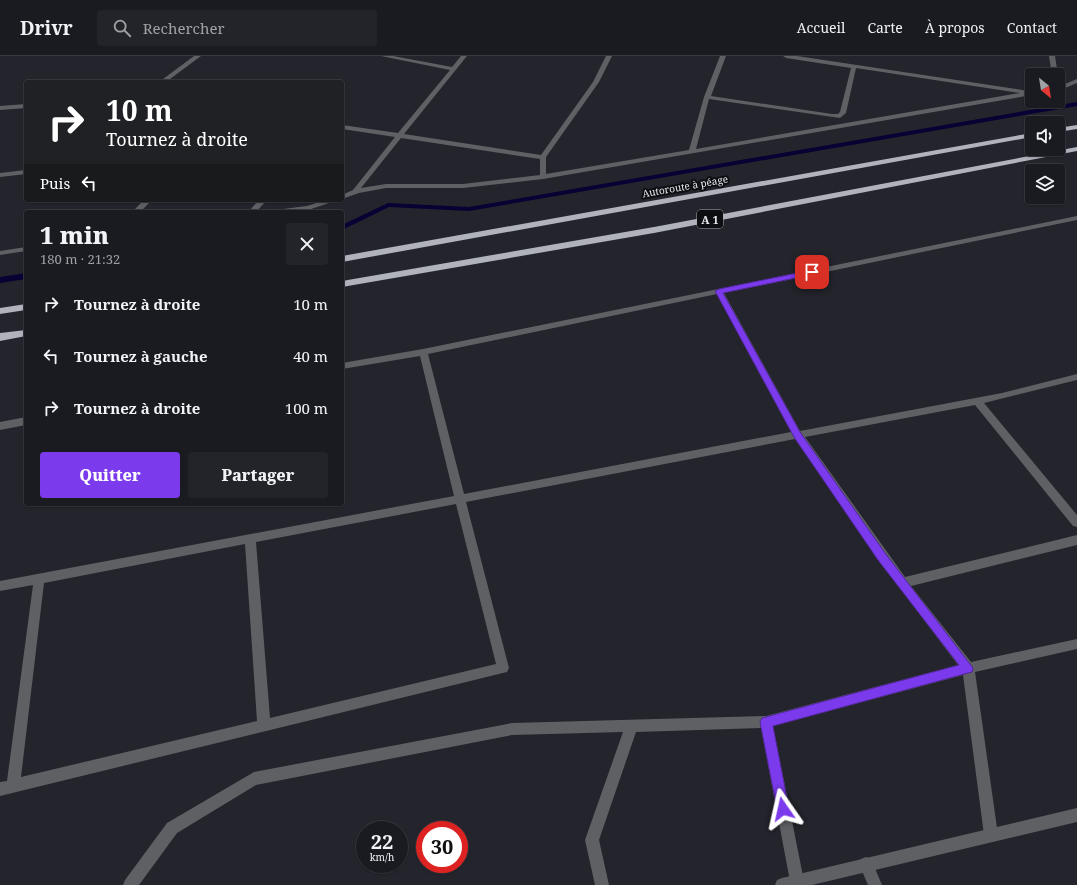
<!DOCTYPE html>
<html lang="fr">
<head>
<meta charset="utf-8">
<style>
  body { margin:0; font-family:"Noto Serif",serif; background:#23242a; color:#f1f3f6; height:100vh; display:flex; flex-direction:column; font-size:15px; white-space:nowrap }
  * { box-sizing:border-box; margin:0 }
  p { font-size:13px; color:#9fa1a5 }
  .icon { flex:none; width:22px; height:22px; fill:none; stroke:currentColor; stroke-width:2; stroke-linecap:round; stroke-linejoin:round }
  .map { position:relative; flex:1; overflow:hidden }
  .details { position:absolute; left:24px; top:154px; width:320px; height:296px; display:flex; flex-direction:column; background:#1a1b21; border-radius:4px; box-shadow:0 1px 3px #0004,0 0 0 1px #38393f }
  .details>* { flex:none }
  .guide { position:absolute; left:24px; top:24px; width:320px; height:122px; border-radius:4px; box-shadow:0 1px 3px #0004,0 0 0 1px #38393f; background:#202124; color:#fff; overflow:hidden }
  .needle { width:26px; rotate:150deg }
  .buttons { position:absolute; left:1025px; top:12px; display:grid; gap:8px }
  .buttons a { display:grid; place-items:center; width:40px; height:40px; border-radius:4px; background:#1a1b21; box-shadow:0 1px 3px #0004,0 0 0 1px #38393f; font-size:20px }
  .speed { position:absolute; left:356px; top:765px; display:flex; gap:8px; font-size:20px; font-weight:700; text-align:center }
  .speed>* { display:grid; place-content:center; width:52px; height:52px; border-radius:50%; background:#1a1b21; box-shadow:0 1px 3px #0004,0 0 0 1px #38393f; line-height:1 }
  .speed small { font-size:10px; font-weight:400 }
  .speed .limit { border:6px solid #d22; background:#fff; color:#111 }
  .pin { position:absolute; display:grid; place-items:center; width:34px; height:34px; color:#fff; margin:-17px; border-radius:8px; box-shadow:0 2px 6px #0006 }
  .me { position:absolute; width:44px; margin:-22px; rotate:349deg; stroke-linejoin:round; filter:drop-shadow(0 0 3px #0008) }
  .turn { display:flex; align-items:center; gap:14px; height:84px; padding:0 16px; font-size:18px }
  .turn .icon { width:52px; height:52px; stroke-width:2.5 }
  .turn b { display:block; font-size:28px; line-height:34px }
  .then { display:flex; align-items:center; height:38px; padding:0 16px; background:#0003; gap:8px; font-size:15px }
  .round { display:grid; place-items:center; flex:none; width:42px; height:42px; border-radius:4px; background:#23242a }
  .summary { display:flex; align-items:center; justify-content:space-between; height:68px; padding:0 16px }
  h1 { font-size:24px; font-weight:800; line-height:30px }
  .primary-button { display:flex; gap:8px; margin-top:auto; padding:8px 16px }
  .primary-button a { flex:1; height:46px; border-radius:4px; background:#7c3aed; color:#fff; font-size:16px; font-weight:800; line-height:46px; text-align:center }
  .primary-button a+a { background:#23242a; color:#f1f3f6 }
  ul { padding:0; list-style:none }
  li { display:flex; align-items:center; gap:12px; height:52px; padding:0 16px }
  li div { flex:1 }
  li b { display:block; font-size:15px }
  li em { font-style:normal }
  header { display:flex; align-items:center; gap:24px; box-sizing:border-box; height:56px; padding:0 20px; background:#1a1b21; border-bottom:1px solid #38393f }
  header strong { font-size:19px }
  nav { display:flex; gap:22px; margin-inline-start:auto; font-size:14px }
  .search { width:280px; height:36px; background:#23242a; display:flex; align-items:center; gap:10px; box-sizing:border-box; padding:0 14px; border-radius:4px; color:#9fa1a5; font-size:15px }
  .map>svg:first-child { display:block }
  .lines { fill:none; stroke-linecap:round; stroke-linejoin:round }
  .stream { fill:#070134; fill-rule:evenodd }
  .minor { fill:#5f6064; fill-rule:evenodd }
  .tertiary { fill:#5f6064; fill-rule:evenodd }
  .motorway { fill:#b0b2bc; fill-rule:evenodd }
  .route { fill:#7c3aed; stroke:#51269a }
  .labels { text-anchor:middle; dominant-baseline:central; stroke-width:4; stroke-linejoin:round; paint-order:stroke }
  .far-street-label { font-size:10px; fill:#eaebf1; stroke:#0d0e11 }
  .shield { fill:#0d0e11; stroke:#a8a9ae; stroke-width:1 }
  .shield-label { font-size:11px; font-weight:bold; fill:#eaebf1 }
</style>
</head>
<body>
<header>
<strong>Drivr</strong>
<div class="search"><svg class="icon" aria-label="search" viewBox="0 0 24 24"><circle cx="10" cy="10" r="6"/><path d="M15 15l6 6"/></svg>Rechercher</div>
<nav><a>Accueil</a><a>Carte</a><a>À propos</a><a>Contact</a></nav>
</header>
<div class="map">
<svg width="1077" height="829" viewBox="0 0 1077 829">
  <rect width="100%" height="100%" fill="#23242c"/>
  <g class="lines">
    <path class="stream" d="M1077,46V50L469,155L389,151L342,174V169L388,147L469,151Z
      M26,217V223L0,227V221Z"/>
    <path class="minor" d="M194,0H201L166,26H159Z
      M381,0H393L452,11L461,0H467L404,78L541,99L593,26L606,0H612L599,26L546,101V118L689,94L704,41L720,0H726L711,40L832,58H838L840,56L851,12L786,2L783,0H797L1023,34L1026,36L1032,35V39L543,123L463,132H386L359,137L342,143V139L353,134L395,81L342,73V69L398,77L450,14ZM856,12L1020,37L696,93L709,43L840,62L846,57ZM401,82L540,103V119L463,128H386L361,132Z
      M1049,0H1055L1058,19H1052Z
      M1077,23V27L1058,35V31Z
      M26,48V52L0,54V50Z
      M26,114V118L0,121V117Z
      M144,144H152L140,156H132Z
      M259,144H267L256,156H248Z
      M326,144H338L308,154L271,156L275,154L307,150Z
      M1077,160V164L724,237L800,375L1002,337L1077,318V324L984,347L1077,459V471L1073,470L975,349L805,381L905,521L1077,479V489L911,530L971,606L1077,583V593L975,616L998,779L996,784L991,786L986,784L984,779L963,619L773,670L804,825L802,829H792L790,825L761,672L636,676L599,784L609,829H595L585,784L623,676L512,679L256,729L177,777L139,829H123L125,824L167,767L254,716L512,667L766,660L958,609L878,503L795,383L466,446L509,612L507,616L0,740V726L7,725L33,529L0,535V525L454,440L420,300L342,313V307L423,293ZM717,238L791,376L464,438L428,298ZM456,448L496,608L270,662L256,486ZM245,488L257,665L21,721L44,527Z
      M26,191V195L0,199V195Z
      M26,361V369L0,374V366Z
      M866,801L871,803L882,829H868L859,808L861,803Z"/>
    <path class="tertiary" d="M1077,752V766L812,829H775L777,824L782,822Z"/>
    <path class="motorway" d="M1077,69V73L1058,76V72Z
      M1032,77V81L342,206V200Z
      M1077,91V95L654,177L342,231V225L654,171Z
      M26,248V254L0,258V252Z
      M26,274V280L0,285V277Z"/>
  </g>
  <path class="route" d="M812,214H815V218L723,237L800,376L885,497L973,612L972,616L968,617L773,670L789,753L787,757L783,759L778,757L777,753L760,666L762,662L959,609L878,504L794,381L715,235L719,233Z"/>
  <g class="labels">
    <g class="far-street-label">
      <text transform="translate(685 130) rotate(-10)">Autoroute à péage</text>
    </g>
    <rect class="shield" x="697" y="154" width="26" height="18" rx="3"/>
    <g class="shield-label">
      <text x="710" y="163">A 1</text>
    </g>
  </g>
</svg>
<div class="buttons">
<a><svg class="needle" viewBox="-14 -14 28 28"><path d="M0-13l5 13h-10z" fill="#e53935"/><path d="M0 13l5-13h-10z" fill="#9fa1a5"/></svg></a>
<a><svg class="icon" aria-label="sound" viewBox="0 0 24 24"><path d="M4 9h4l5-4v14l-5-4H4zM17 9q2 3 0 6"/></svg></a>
<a><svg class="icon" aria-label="layers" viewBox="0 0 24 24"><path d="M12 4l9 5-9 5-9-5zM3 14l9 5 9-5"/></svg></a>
</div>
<div class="speed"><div>22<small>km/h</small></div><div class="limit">30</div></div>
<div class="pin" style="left:812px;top:216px;background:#d93025"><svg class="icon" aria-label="arrive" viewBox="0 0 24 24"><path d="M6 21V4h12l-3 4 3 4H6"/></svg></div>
<svg class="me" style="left:783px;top:753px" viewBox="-20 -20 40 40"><path d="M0-17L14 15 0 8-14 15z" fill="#7c3aed" stroke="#fff" stroke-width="4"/></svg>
<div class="guide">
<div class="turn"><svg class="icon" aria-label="right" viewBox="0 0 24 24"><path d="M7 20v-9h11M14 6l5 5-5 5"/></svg><div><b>10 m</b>Tournez à droite</div></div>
<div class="then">Puis<svg class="icon" aria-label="left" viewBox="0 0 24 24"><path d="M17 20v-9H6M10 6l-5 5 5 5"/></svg></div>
</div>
<section class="details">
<div class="summary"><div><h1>1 min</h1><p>180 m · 21:32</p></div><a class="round"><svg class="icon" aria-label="close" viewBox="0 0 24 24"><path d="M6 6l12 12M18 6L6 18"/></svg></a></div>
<ul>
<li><svg class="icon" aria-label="right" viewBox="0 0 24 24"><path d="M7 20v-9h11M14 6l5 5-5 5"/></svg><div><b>Tournez à droite</b></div><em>10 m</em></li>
<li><svg class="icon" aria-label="left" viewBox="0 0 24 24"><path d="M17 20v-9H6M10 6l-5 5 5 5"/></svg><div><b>Tournez à gauche</b></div><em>40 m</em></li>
<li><svg class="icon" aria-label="right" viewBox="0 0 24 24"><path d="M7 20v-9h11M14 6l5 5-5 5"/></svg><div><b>Tournez à droite</b></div><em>100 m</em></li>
</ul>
<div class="primary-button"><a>Quitter</a><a>Partager</a></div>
</section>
</div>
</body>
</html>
